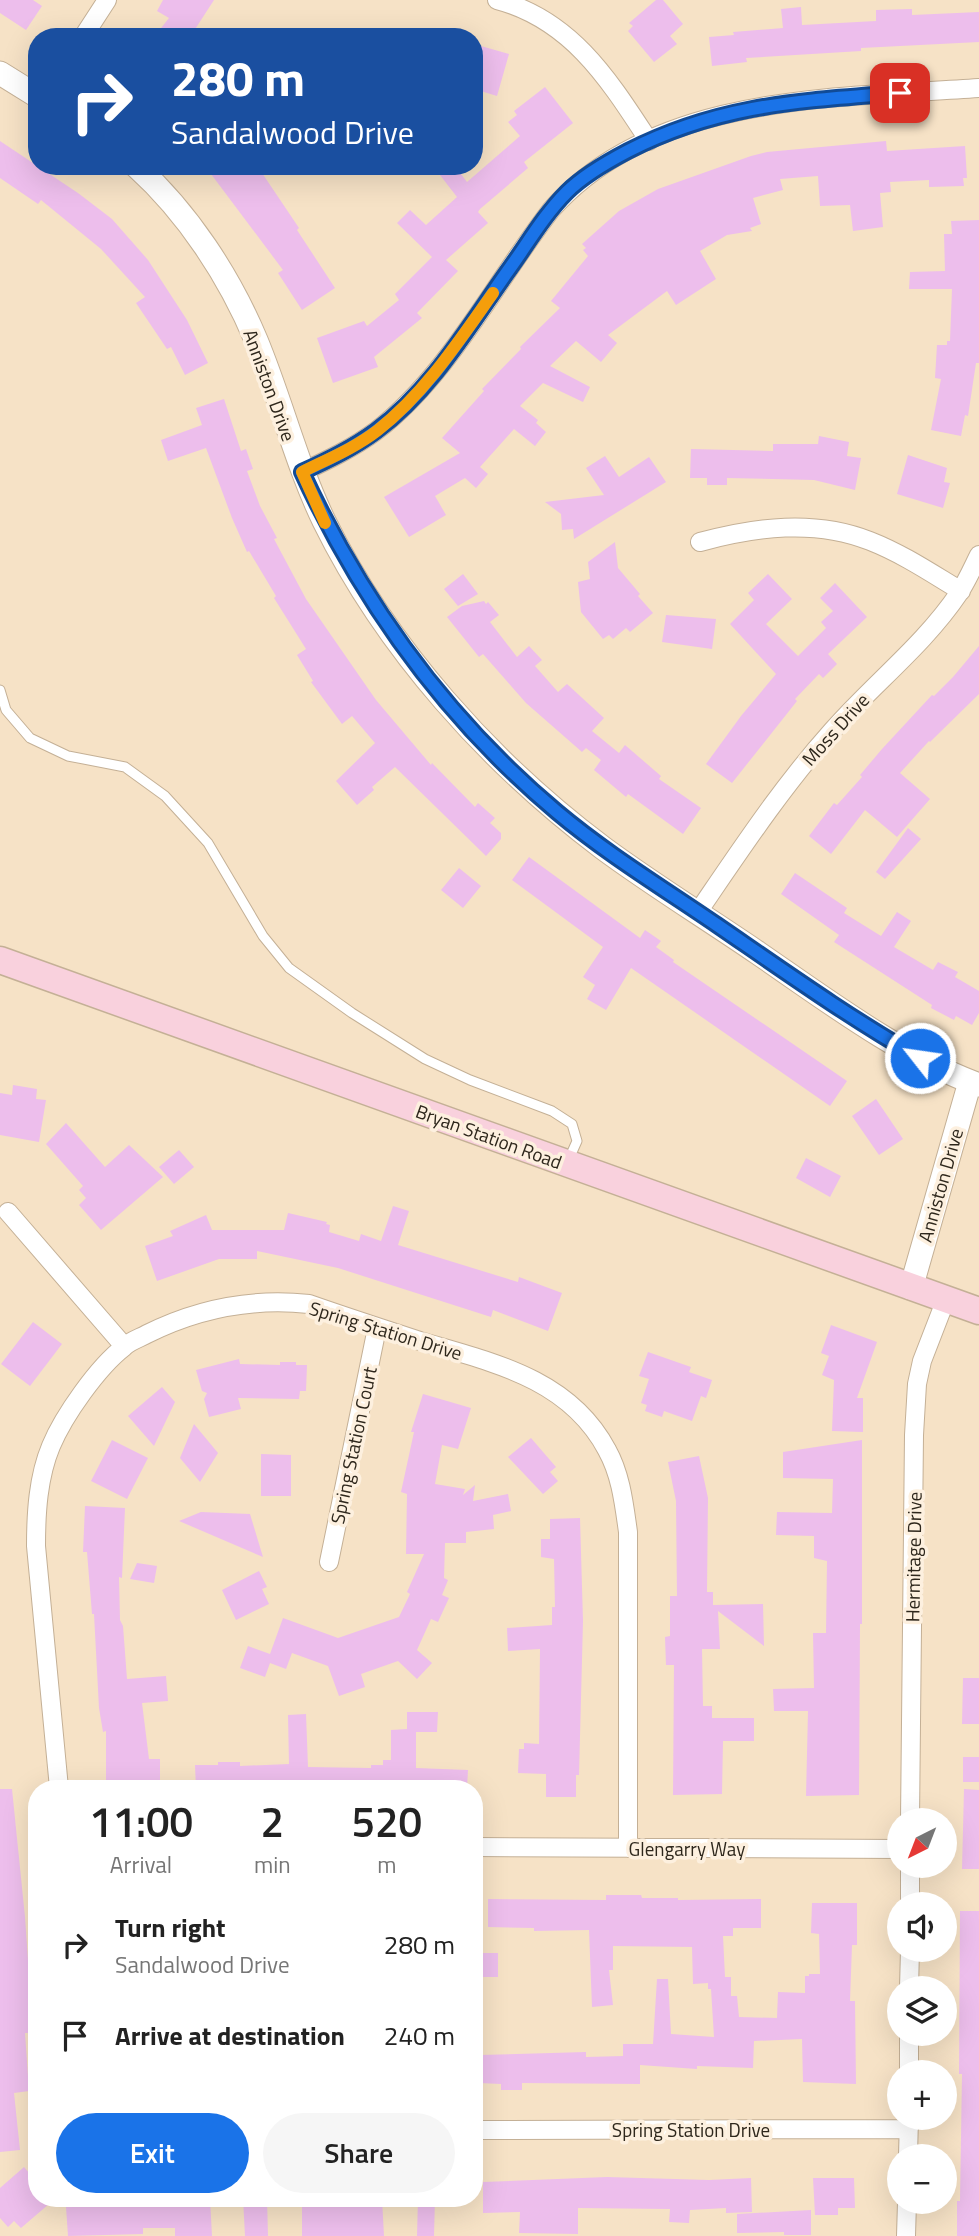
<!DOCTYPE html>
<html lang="en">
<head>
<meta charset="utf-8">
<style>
  body { margin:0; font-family:"Titillium Web",sans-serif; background:#f6f6f6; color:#222; height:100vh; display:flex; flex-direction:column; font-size:26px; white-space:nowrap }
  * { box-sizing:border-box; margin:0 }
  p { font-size:23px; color:#767676 }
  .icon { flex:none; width:38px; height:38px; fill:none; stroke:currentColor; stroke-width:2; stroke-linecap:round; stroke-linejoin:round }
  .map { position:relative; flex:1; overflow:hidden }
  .sheet { position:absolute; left:28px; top:1780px; width:455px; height:427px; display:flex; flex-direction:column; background:#fff; border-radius:28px; box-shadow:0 7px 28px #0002 }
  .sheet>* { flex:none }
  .hud { position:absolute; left:28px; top:28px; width:455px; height:147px; border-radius:28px; box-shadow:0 7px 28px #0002; background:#1a4fa0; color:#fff; overflow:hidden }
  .needle { width:46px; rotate:222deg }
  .fabs { position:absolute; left:887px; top:1808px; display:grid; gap:14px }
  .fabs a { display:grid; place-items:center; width:70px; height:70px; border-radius:50%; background:#fff; box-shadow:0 7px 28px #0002; font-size:35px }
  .pin { position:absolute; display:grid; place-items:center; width:60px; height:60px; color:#fff; margin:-30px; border-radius:14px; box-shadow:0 4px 10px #0006 }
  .me { position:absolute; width:77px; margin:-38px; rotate:300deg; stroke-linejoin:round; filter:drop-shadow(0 0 5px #0008) }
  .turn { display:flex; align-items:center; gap:24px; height:147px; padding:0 28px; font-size:32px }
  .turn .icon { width:91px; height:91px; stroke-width:2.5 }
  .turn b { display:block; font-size:49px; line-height:60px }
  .eta { display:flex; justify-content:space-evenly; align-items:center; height:119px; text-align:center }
  .eta b { font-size:42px; font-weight:600; line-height:49px }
  .primary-button { display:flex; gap:14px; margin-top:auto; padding:14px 28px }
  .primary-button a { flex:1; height:80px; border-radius:42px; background:#1a73e8; color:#fff; font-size:28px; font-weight:600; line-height:80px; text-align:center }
  .primary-button a+a { background:#f6f6f6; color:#222 }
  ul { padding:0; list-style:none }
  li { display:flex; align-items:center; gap:21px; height:91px; padding:0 28px }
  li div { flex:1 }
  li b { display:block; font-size:26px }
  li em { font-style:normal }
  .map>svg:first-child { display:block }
  .building { fill:#edbeec }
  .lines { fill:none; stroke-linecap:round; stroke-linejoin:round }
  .service-casing { stroke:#c4b096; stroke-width:11 }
  .minor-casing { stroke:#c4b096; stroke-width:20 }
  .tertiary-casing { stroke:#c4b096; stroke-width:25 }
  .secondary-casing { stroke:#c4b096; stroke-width:29 }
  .service { stroke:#fff; stroke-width:9 }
  .minor { stroke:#fff; stroke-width:18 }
  .tertiary { stroke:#fff; stroke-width:23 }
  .secondary { stroke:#f9d1dd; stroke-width:26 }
  .route-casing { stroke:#114b97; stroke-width:18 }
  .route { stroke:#1a73e8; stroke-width:12 }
  .slow { stroke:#f59e0b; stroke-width:12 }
  .labels { text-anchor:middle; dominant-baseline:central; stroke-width:7; stroke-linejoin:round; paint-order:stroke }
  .street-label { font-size:19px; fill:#2e271c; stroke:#fdf0df }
</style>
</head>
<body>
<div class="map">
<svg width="979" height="2236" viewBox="0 0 979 2236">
  <rect width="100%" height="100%" fill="#f6e2c6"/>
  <path class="building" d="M0,0H33L42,6L26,30L0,13Z
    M163,0H214L190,37H154L169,18L157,11Z
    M656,0H663L683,24L670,36L677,44L654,62L628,31L633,26L629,23Z
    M801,7L802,25L876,21V10L912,9V15L979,12V42L861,48V51L746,58L747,62L712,66L709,37L734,35L733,32L783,28L781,9Z
    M474,44L509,54L497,96L474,89Z
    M545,87L573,123L524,162L528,168L480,209L478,212L488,223L446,260L458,271L417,313L422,318L374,357L378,367L333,383L317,338L364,321L367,326L399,300L395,294L432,257L397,223L410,210L426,225L457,197L433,166H455L467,182L520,136L508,122L517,115L514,111Z
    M0,141L78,193L112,219L148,260L187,320L208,363L185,375L171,347L167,349L136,303L145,297L101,249L41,200L38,204L0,178Z
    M886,141L887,151L965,146L967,178H963L964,186L929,187V180L890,182L891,192L880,193L883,227L853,231L850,205L820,206L818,176L780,179L783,190L753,198L761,224L750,228L752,231L727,235L700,251L716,279L676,305L667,291L608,335L617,343L601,362L576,341L550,366L590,387L583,402L543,383L520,406L538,420L536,423L546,432L535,446L514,429L480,467L488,474L476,488L465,478L435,496L446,515L409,537L384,497L460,453L442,438L484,391L482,389L521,349L520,347L560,308L551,301L588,256L583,250L586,248L582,244L619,211L658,189L751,156L767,152Z
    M205,166H242L248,175L258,167L299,228L297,230L335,288L302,310L278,273L283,270Z
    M979,220V363H976L968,416L965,415L961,436L931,430L941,379L935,378L937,345H947V341H950L952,289H909L910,272L945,271L944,234H952L951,221Z
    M224,399L241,451L246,449L253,469L247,471L260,506L277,538L274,539L306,599L376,700L431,765L432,763L475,807L478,803L495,818L490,823L501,833V839L486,856L395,767L372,787L374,790L357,805L336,781L375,743L352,716L342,724L311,682L313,681L297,655L306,649L274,598L276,596L249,551L247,552L232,518L206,448L168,461L161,440L202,425L196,408Z
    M819,436L849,442L847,456L861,458L855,490L814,480L727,478V485H707V478H690L691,449L773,451V444H818Z
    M908,455L947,468L944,482L950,483L943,508L897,494Z
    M605,456L619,477L649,457L666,482L574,539L573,529L562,530L561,514L545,502L604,495L586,468Z
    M615,542L618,568L640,594L638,596L653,613L630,632L626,628L613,639L609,635L603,639L581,612L578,582L590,579L588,562Z
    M463,574L478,594L458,606L444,589Z
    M768,574L792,599L766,624L798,656L826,628L821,622L833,611L820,598L835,583L867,617L828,654L837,664L823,678L819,674L795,699L797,701L732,783L706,764L741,716L776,674L730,624L754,600L748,593Z
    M484,601L486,604L488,602L499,615L490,622L517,657L529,646L542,660L535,666L558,692L567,684L604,718L592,731L619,753L625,745L661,776L659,779L701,808L683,834L628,794L626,797L594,770L601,760L586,748L582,752L526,703L483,654L479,657L447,617L462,606Z
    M666,615L716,619L712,649L662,642Z
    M979,646V694L930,742L929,741L900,773L930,799L897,837L865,810L831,854L809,836L834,803L837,805L862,777L860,775L882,749L932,695L934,696L953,677Z
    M908,828L921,839L885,879L876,872Z
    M529,857L640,938L645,930L661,941L656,947L674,960L673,962L847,1081L830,1106L631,968L606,1010L587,999L595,985L583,977L603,947L512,880Z
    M459,868L481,886L463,908L441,890Z
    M795,873L847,908L844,913L881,936L897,912L911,921L894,947L933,970L938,962L958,972L955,977L979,991V1013L972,1025L956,1016L954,1020L931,1008L932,1005L834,942L839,935L781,894Z
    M13,1085L37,1089L36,1099L46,1100L39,1142L0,1135V1093L12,1095Z
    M876,1099L903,1139L879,1155L852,1116Z
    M66,1123L105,1167L129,1145L163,1177L101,1230L79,1205L86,1198L79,1190L83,1186L46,1144Z
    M179,1150L194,1167L174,1184L159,1167Z
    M806,1158L841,1176L830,1197L796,1178Z
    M393,1206L409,1211L398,1245L518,1282L519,1277L562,1293L548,1331L493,1310L491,1317L338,1268L257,1251V1259H219L157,1281L145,1246L173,1236L170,1231L206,1215L212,1230H284L288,1213L327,1222L326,1224L330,1225L329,1232L359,1241L361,1234L381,1241Z
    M33,1322L62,1344L30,1386L1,1364Z
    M831,1325L877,1342L857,1398H863V1432L832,1431L834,1380L822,1375L829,1356L821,1353Z
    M648,1352L691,1367L689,1372L712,1380L706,1398L701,1396L692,1421L664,1411L662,1417L645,1411L647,1405L641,1403L649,1379L639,1376Z
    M239,1359L240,1364L280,1365V1362H296V1365H307L306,1391H300L299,1399L238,1398L241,1409L209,1417L204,1399L207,1393L202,1391L196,1370Z
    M162,1387L175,1402L154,1446L128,1416Z
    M423,1394L471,1408L458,1449L442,1445L435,1484L465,1489L463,1495L475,1485L473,1501L508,1494L511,1511L493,1515L494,1529L466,1532V1543H445L444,1578L448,1580L442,1595L449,1598L438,1622L431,1619L417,1650L432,1663L417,1679L398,1661L361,1674L365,1687L339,1696L328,1666L292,1653L286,1669L270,1663L265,1677L240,1668L248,1646L270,1654L283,1618L338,1638L399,1617L410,1594L407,1592L424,1554H406L407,1494L401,1492L414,1432H411Z
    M194,1424L218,1453L200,1482L180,1458Z
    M531,1438L556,1467L550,1472L558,1481L543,1494L508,1457Z
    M112,1440L148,1458L127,1499L91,1481Z
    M862,1440V1624H860L859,1795L806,1796L808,1711H774L773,1689L814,1688L813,1633H826L827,1561L814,1558V1536L776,1535L777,1512L832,1513L833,1479L783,1478V1452Z
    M261,1454L291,1455V1496H261Z
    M699,1456L708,1498L707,1592H713V1605L763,1604L764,1646L718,1611L720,1649H702L703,1706H712V1718H754V1741H723L722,1794L673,1795L674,1665H666L665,1637L670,1636V1596H677L676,1501L668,1462Z
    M85,1506L125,1508L122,1578L119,1577L120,1620L123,1626L127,1679L166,1676L168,1701L142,1703L149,1759H160V1788H106V1731L103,1732L99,1708L94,1614H92L87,1552H83Z
    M201,1512L250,1514L263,1557L179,1521Z
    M580,1518L583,1621L579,1775H576V1797H546V1774L518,1773L519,1749H524V1743L539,1744L540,1649L508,1651L507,1628L552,1625V1607H555L554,1559L541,1557V1539H550V1519Z
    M137,1563L157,1566L154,1583L130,1579Z
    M259,1571L267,1587L262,1589L269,1604L236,1620L222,1590Z
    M963,1678H979V1724H962Z
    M407,1712H438L437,1732H416V1768L468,1770L467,1788H196L195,1765H218V1762H240V1766L289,1764L288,1715L306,1714L308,1767L371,1768V1765H383V1760H391V1730L407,1729Z
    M963,1757H979V1782H963Z
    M0,1789H12L25,1917L33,2033H25L29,2091L14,2093L20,2150L0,2152Z
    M964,1789L979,1790V1869H962Z
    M606,1895H641L642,1898H678V1900L761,1899V1928H733V1936H723L725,1977H731V1996H737L739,2017L777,2018L778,1992L805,1993V1976H809V1974H820L819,1934L811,1933L812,1903H857V1945H852L850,2001H855L856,2084L803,2082L802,2039L754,2041L753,2068L697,2066V2069L640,2065V2084L522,2083V2090H501V2084L479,2083V2055L586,2052V2057L623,2056V2044H653L657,1979H668L671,2034L714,2037L711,1989H708V1983L693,1984L692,1947L613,1946V1970H609L613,2005L592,2007L589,1930L534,1931V1928L488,1927V1899L606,1900Z
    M960,1911H979V2236H957V2201H960L962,2074H959Z
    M476,1953H498V1977H476Z
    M24,2167L37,2182V2198H56L21,2228L14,2221L8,2227L0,2218V2188Z
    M607,2177L709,2180L751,2178L752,2212L726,2213V2208L690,2210L689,2223L669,2222L670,2209L578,2208V2234L519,2233L520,2212L483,2213V2182Z
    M813,2178H854L855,2208H838V2215H815Z
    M132,2198H210L212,2236H175V2228H143V2234L68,2236L66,2207L132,2202Z
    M243,2198H267L268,2236H245Z
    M302,2198H382L384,2236H302Z
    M418,2198H435L434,2236H417Z
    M811,2210V2235H784V2232L737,2233V2214Z"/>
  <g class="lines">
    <defs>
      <path id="service" d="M0,690L6,710L30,738L68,756L125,767L165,796L208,843L263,936L289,968L352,1013L425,1059L470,1080L552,1111L572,1124L577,1141L569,1159"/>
      <path id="minor" d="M497,0C572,20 609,80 649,141
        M83,37L107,0
        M302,472C328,460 353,448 376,431C448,376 496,281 551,210C654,93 836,98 979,88
        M700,542C755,527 815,519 870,541C903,554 931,573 961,591
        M698,912C741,849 782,787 832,731C873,684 924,645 959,593C967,581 973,567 979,555
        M8,1212L124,1346
        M329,1562L377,1328
        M59,1788L36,1546C36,1513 38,1477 51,1446C64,1415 98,1367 124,1347C130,1341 140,1338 147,1334C199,1308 252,1298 309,1304C346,1317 383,1329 420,1341C491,1362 569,1378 607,1450C621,1475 624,1504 628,1532V1848
        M910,1820L914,1435L917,1384L922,1361L946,1299
        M474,1847L900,1849
        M910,1904V1866
        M909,1988L910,1950
        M909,2072V2034
        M474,2130L909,2129
        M908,2156L909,2118
        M906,2236L907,2202"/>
      <path id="tertiary" d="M0,73L37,96
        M136,166C188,213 229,276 256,340C281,400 296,463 324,521C387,649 490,763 603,848C653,885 707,918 758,953C828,1001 899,1055 979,1085
        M911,1288L970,1082"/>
      <path id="secondary" d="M0,960L979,1311"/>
    </defs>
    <use href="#service" class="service-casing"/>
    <use href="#minor" class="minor-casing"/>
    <use href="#tertiary" class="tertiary-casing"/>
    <use href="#secondary" class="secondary-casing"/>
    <use href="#service" class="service"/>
    <use href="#minor" class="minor"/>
    <use href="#tertiary" class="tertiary"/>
    <use href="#secondary" class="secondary"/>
  </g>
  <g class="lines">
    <defs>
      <path id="route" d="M900,93C801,101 720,104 628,151C607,162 584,175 567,192C544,215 528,243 510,268C470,324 432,390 376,431C353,448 328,460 302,472C363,604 445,718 557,812C607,854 663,888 717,925C784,971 850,1018 920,1058"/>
    </defs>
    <use href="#route" class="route-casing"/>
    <use href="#route" class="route"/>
    <path class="slow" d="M325,523L302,472C328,459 355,448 378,430C425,393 459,341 493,293"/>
  </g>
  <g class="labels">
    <g class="street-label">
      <text transform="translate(270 385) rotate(70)">Anniston Drive</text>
      <text transform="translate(835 729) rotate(-48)">Moss Drive</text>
      <text transform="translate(489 1136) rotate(20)">Bryan Station Road</text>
      <text transform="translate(940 1185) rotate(-74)">Anniston Drive</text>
      <text transform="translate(386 1330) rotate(17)">Spring Station Drive</text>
      <text transform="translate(353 1445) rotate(-78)">Spring Station Court</text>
      <text transform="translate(913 1557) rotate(-89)">Hermitage Drive</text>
      <text x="687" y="1848">Glengarry Way</text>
      <text x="691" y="2129">Spring Station Drive</text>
    </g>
  </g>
</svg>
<div class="fabs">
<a><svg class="needle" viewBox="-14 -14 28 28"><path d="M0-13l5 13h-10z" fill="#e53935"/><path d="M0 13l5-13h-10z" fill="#767676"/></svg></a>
<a><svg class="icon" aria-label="sound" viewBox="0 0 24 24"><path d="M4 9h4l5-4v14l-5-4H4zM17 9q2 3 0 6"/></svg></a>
<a><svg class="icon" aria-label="layers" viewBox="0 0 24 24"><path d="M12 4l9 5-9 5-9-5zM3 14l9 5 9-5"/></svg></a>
<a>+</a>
<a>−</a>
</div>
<div class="pin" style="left:900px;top:93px;background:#d93025"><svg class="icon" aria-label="arrive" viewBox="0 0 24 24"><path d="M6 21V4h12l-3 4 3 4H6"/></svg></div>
<svg class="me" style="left:920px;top:1058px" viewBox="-20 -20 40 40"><circle r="17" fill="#1a73e8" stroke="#fff" stroke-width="3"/><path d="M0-11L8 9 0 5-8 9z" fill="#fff"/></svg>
<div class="hud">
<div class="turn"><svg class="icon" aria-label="right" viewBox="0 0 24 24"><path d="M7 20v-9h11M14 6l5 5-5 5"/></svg><div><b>280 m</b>Sandalwood Drive</div></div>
</div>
<section class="sheet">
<div class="eta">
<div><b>11:00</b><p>Arrival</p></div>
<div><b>2</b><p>min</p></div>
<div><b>520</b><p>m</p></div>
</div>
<ul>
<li><svg class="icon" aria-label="right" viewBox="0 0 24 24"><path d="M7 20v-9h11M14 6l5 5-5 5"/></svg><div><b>Turn right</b><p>Sandalwood Drive</p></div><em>280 m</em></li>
<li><svg class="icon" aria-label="arrive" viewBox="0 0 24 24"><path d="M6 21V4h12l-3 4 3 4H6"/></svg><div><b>Arrive at destination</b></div><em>240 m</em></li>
</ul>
<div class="primary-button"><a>Exit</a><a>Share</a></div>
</section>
</div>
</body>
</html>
